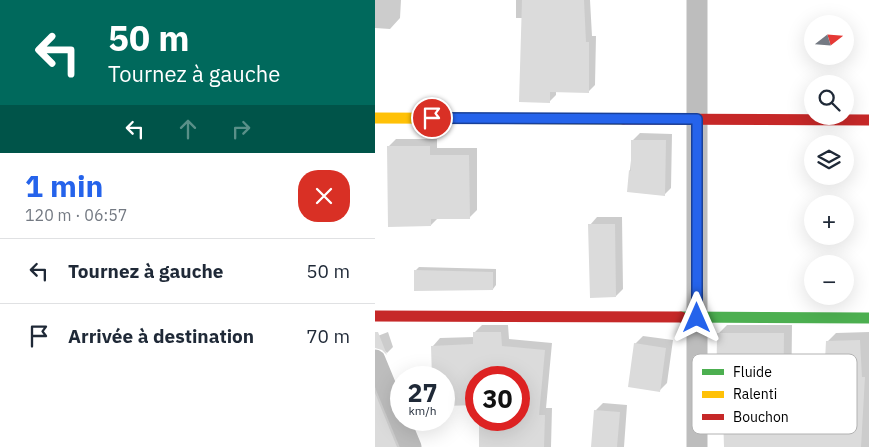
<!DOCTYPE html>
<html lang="fr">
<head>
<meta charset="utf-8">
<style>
  body { margin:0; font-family:"IBM Plex Sans",sans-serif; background:#f6f6f7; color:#1f2937; height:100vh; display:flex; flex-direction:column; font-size:19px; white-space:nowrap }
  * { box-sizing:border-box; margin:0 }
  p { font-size:16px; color:#747a83 }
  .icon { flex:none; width:28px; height:28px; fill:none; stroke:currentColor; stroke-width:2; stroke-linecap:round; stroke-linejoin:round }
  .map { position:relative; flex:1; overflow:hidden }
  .panel { display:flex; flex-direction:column; background:#fff; width:375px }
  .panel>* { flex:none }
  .hud { background:#00695c; color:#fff; overflow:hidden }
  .needle { width:32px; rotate:73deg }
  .controls { position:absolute; left:429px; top:15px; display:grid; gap:10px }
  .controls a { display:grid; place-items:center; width:50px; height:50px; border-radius:50%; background:#fff; box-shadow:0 5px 20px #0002; font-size:25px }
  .speed { position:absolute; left:15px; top:366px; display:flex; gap:10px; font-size:25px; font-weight:700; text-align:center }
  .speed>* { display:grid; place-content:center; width:65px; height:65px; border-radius:50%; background:#fff; box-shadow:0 5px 20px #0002; line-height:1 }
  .speed small { font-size:12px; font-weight:400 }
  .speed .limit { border:8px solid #d22; background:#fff; color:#111 }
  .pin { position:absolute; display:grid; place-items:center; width:42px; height:42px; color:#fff; margin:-21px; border:2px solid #fff; border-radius:50%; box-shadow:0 1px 5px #0007 }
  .me { position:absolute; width:55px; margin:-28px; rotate:0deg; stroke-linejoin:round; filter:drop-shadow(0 0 4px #0008) }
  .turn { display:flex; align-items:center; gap:18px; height:105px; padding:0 25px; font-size:22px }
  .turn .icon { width:65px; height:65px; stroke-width:2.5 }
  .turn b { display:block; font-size:35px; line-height:42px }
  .lanes { display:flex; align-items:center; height:48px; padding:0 25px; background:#0003; justify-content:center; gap:25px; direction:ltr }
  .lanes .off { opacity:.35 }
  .round { display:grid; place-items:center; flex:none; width:52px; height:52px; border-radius:20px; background:#f6f6f7 }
  .headline { display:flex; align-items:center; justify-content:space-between; height:85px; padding:0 25px }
  h1 { font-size:30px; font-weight:800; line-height:38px; color:#2563eb }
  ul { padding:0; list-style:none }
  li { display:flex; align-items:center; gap:15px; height:65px; padding:0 25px; border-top:1px solid #e0e1e3 }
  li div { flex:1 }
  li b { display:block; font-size:19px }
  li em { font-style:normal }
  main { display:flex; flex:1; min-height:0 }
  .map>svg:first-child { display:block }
  .shadow { fill:#0003 }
  .building { fill:#dbdbdb }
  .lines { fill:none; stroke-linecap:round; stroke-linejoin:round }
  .street { stroke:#bdbdbd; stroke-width:21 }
  .fast { stroke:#4caf50; stroke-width:11 }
  .slow { stroke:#ffc107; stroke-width:11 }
  .jam { stroke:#c62828; stroke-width:11 }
  .route-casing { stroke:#184099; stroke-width:12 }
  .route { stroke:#2563eb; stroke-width:9 }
  .key { fill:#fff; stroke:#b2b2b2; stroke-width:1 }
  .key-label { font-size:14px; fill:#000 }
</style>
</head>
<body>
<main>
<section class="panel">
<div class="hud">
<div class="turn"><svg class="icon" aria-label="left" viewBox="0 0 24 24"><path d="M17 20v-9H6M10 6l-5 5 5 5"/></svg><div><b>50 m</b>Tournez à gauche</div></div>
<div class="lanes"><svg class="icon" aria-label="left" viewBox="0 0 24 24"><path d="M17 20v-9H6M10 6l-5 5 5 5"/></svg><svg class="icon off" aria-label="ahead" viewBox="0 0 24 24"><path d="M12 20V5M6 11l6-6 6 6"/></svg><svg class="icon off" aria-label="right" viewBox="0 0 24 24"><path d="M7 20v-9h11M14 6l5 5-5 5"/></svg></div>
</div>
<div class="headline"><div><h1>1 min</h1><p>120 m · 06:57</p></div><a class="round" style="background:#d93025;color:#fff"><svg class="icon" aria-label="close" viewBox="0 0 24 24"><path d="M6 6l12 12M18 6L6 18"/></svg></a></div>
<ul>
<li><svg class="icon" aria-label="left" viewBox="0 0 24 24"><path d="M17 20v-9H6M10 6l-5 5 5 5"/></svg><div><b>Tournez à gauche</b></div><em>50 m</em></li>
<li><svg class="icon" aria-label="arrive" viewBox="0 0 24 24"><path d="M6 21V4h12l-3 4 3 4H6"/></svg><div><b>Arrivée à destination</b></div><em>70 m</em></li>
</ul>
</section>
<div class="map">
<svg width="494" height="447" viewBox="0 0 494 447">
  <rect width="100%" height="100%" fill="#fff"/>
  <path class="shadow" d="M0,0H26L25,18L15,29L0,28Z
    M141,0H215L217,36H221L220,85L213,92L181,91V95L174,102L148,18H141Z
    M265,133L297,134L296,188L289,195L253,191L258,140Z
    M21,139H62V148H102V210L94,218H63L56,225L14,146Z
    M222,217H247L248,289L241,296L215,225Z
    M44,267L121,269V285L118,289L40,271Z
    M107,325H133L134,339L177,343L171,408H177L176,447H105L106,420H144V378H101V404L69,405V378L58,346L65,338L99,337V333Z
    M352,325H417L416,412H448L452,342L461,333L494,332V447H350L343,334Z
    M13,332L18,347L12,353L8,349L0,347V337Z
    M268,336L298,340L292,383L285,390L260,344Z
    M0,387L33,447H0Z
    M228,403L252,405L249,447H217L220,411Z"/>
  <path class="building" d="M147,0H209L211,42H214V93L175,92V103L144,102Z
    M256,140H291L290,196L252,192L254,170L256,171Z
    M12,146H55V155H94L95,219H56V226L13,227Z
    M213,224H240L241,297L215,298Z
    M39,270L118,272V290L39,291Z
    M0,332H3L12,355L7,350L0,348Z
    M98,332H126L127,346L170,350L164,415H170L169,447H104V420H144V378H101V405L69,406V378H57L56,346L98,344Z
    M342,333H409L408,420L447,421L451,341L485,340L487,377H490L486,447H349L348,414H341Z
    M259,343L291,348L285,392L253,387Z
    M0,393L22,447H0Z
    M219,410L245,412L242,447H216Z"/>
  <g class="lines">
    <path class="street" d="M0,360L36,447
      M322,447V0"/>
    <path class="fast" d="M306,317L494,318"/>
    <path class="slow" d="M0,118L248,119"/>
    <path class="jam" d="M248,119L494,120
      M0,316L306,317"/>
  </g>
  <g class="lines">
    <defs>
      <path id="route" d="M57,118L322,119V318"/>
    </defs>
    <use href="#route" class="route-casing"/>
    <use href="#route" class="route"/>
  </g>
  <rect x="317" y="354" width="165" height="80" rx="8" class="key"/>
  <rect x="327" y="369" width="22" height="6" fill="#4caf50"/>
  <rect x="327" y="391" width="22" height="7" fill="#ffc107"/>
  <rect x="327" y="414" width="22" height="6" fill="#c62828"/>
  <g class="key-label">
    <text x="358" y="377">Fluide</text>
    <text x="358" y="399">Ralenti</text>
    <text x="358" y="422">Bouchon</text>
  </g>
</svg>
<div class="controls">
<a><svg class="needle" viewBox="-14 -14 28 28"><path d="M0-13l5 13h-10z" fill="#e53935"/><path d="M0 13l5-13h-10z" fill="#747a83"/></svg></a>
<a><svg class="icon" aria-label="search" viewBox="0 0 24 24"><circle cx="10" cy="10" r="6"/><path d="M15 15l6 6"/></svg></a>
<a><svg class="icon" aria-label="layers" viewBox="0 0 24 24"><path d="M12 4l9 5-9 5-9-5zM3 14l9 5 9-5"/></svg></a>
<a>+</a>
<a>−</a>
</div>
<div class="speed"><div>27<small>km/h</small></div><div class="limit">30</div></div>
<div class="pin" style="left:57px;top:118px;background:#d93025"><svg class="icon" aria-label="arrive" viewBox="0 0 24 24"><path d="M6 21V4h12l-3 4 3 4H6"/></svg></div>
<svg class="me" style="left:322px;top:318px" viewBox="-20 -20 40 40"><path d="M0-17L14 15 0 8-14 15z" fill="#2563eb" stroke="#fff" stroke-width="4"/></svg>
</div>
</main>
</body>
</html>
